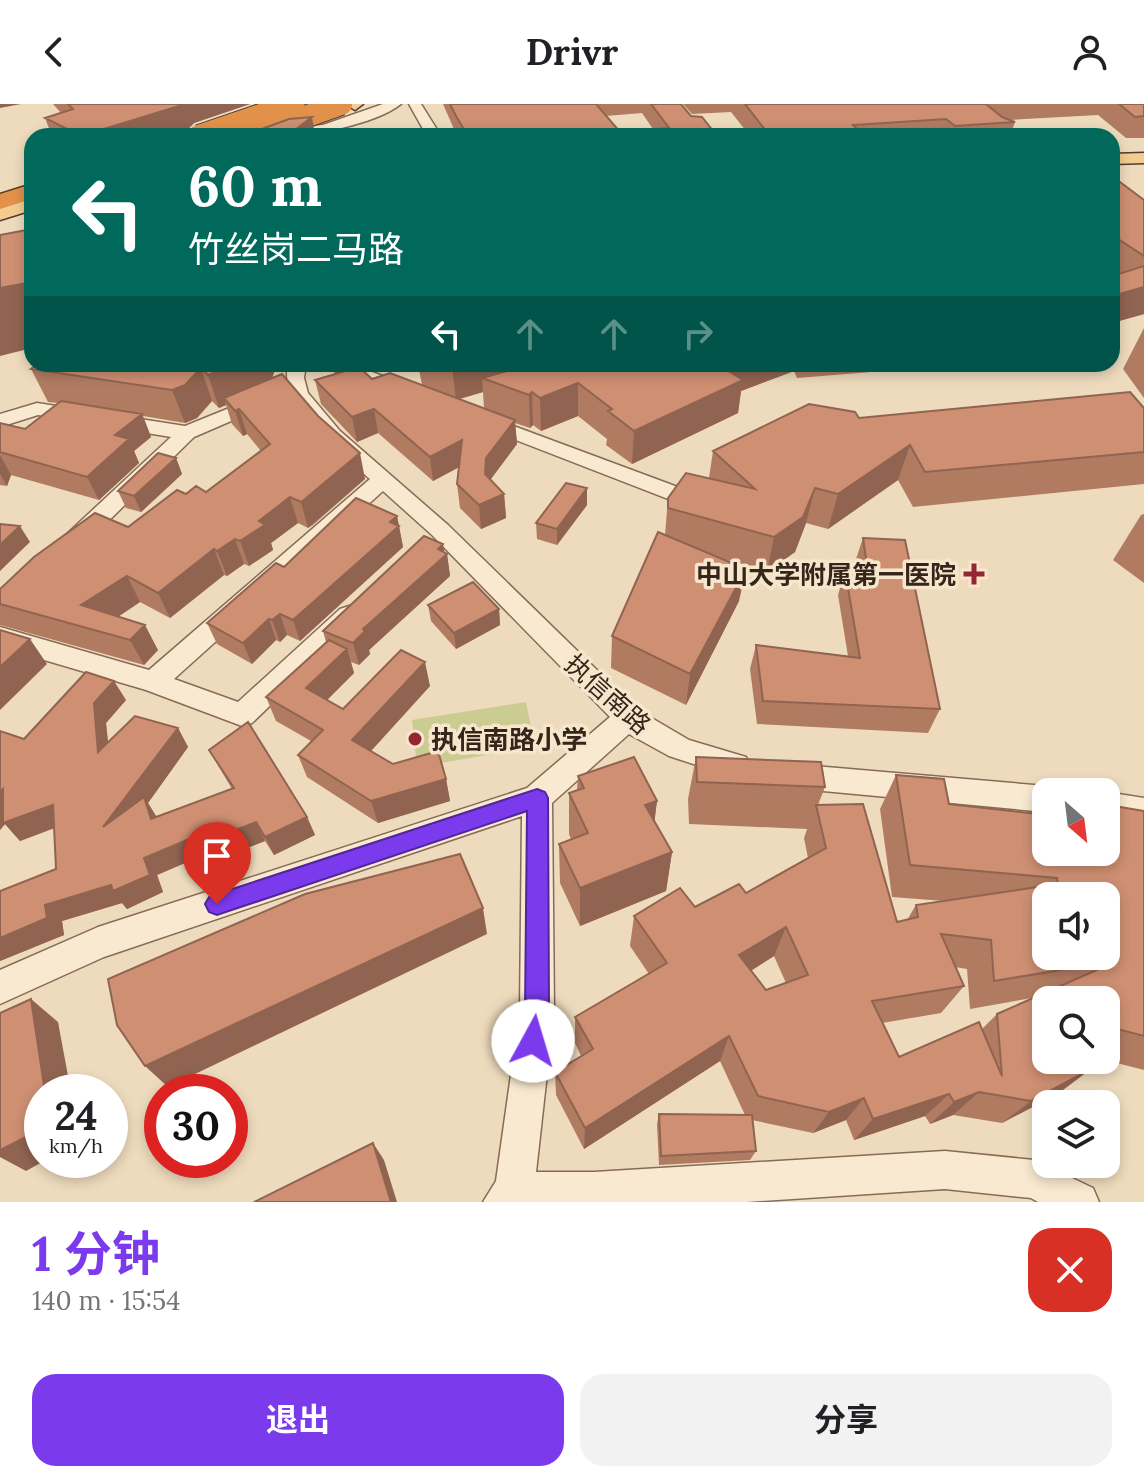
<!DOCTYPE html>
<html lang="zh">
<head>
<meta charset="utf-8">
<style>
  body { margin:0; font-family:Lora,"Noto Sans SC",serif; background:#f2f2f2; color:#202124; height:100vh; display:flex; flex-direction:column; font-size:30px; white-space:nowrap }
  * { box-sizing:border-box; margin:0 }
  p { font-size:26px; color:#757577 }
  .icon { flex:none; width:44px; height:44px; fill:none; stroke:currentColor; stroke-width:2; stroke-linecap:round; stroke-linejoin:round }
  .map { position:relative; height:1098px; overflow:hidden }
  .panel { display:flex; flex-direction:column; background:#fff; flex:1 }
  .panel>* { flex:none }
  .top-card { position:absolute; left:24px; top:24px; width:1096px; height:244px; border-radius:24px; box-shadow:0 4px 12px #0003; background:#00695c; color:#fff; overflow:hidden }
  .needle { width:52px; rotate:152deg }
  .fabs { position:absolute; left:1032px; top:674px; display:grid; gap:16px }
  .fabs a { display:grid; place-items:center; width:88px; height:88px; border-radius:16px; background:#fff; box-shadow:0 4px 12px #0003; font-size:40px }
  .speed { position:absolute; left:24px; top:970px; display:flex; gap:16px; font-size:40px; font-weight:700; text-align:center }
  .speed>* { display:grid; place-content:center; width:104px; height:104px; border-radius:50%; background:#fff; box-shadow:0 4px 12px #0003; line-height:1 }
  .speed small { font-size:20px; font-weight:400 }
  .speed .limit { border:12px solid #d22; background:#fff; color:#111 }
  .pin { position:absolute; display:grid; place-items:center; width:68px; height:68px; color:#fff; margin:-82px -34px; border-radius:50% 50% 50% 0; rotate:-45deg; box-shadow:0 0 8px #0007 }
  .pin .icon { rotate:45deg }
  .me { position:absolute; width:88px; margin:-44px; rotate:6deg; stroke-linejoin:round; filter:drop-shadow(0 0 6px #0008) }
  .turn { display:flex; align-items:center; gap:28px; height:168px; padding:0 32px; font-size:36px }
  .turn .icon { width:104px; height:104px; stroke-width:2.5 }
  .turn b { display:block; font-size:56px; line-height:68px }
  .lanes { display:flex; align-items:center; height:76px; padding:0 32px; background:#0003; justify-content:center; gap:40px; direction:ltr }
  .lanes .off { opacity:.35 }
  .round { display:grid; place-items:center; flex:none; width:84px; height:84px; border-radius:24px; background:#f2f2f2 }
  .overview { display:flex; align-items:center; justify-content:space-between; height:136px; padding:0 32px }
  h1 { font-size:48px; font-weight:700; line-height:60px; color:#7c3aed }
  .action { display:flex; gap:16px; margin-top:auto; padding:16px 32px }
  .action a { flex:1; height:92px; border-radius:24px; background:#7c3aed; color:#fff; font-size:32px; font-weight:700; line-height:92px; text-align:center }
  .action a+a { background:#f2f2f2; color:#202124 }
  header { display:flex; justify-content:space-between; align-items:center; height:104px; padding:0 32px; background:#fff; font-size:36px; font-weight:700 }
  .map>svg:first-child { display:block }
  .green { fill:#cbcc91 }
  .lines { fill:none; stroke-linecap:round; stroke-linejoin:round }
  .minor-casing { stroke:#866b56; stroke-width:3 }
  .major-casing { stroke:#543a2b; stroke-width:3 }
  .highway-casing { stroke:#543a2b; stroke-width:3 }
  .minor { fill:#f9e9d0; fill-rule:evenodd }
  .major { fill:#f4cc92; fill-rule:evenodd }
  .highway { fill:#e2914a; fill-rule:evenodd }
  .highway-bridge-casing { stroke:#543a2b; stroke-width:24; stroke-linecap:butt }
  .highway-bridge { stroke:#e2914a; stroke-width:22 }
  .wall { fill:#b17b62; fill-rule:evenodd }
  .shaded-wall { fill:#906450 }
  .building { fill:#ce8f72; stroke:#906450; stroke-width:2; fill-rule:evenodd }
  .route { fill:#7c3aed; stroke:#51269a; stroke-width:2 }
  .poi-dot { fill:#972530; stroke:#f6e6cc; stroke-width:3 }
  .labels { text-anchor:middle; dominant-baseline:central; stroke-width:7; stroke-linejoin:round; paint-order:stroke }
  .poi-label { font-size:26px; font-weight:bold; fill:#35251b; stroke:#f6e6cc; text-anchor:end }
  .street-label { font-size:26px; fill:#35251b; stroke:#f6e6cc }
</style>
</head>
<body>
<header><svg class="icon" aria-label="back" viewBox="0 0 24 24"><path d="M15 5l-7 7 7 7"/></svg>Drivr<svg class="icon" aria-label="person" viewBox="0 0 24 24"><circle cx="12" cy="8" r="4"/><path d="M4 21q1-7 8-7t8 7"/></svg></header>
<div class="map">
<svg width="1144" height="1098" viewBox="0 0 1144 1098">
  <rect width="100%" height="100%" fill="#eedbbd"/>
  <path class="green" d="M526,598L535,643L417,663L412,616Z"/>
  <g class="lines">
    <defs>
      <path id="minor" d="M383,0H401C374,21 311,32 277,32L274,29L281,25L323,21Z
        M409,0H421L441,32H427Z
        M288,260H306L304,274L308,289L340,327L448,421L638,606L689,636L746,653L750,662L746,671L736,674L669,652L629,630L552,699L554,907L536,1068H594L945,1047L1034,1056L1093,1084L1099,1098H1038L1031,1094L945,1085L746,1098H483L496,1077L520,907L522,712L104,853L0,900V866L98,823L527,684L610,613L432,431L383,387L174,575L238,598L340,505L349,502L358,505L362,511L358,517L252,619L242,622L146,586L0,543V523L149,566L370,375C341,349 278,302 288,260Z
        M325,260H351L414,284L417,288L407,294L400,292L327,264Z
        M259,292L269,298L266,302L194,333L85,440H69L65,434L69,428L171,333L38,311L0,323V310L37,299L185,322Z
        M484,311L710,395L713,400L710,405H694L477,321L474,317L477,313Z
        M791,660L1046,682L1057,688H1046V708L791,684L781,681L776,672L781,663Z
        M1106,688L1144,694V720L1106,714Z"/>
      <path id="major" d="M363,0L355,6L347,1V0Z
        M1144,49V59L1112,60V50Z
        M32,93V106L0,116V103Z"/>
      <path id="highway" d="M32,80V95L0,105V90Z"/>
    </defs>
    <use href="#minor" class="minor-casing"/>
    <use href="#major" class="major-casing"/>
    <use href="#highway" class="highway-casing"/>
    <use href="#minor" class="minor"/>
    <use href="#major" class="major"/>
    <use href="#highway" class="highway"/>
    <defs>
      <path id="highway-bridge" d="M269,26L341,0
        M199,32L293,0"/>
    </defs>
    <use href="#highway-bridge" class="highway-bridge-casing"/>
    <use href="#highway-bridge" class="highway-bridge"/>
  </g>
  <path class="wall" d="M53,0H250L194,19L187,26L169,32H52L45,14L61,9Z
    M443,0H681L691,12L717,32H457ZM642,9L653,25L620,28L606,12Z
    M683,0H1144V34H1126L1098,11L1009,16L1015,18L1010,32H750L731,8L692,10Z
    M1112,72L1144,96V210L1112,219Z
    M1144,224V294L1123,265Z
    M38,260H277L272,274L365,375L313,421L308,424L298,419L271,439L273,446L249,462L244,460L227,472L224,471L170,514L140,498L118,513L158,546L144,561L0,521V485L128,423L186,390L206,388L261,347L247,330L243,332L232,320L226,301L219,304L212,297L197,314L185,319L143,312L151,333L134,347L139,359L99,396L11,371L7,382L0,381V319L25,325L58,299L48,298L31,265Z
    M418,260H970L797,274L794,267L741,287L738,309L632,360L606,341L607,335L578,312L541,327L533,321L530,324L515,319L517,340L490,376L504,390L506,414L481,425L460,404L457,380L459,363L433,377L378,329L357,338L321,300L315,276L372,275L422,281ZM483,288L484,304L459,295Z
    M1144,304V380L913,403L898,376L828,425L806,419L795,448L767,468L723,455L739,497L686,601L611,564L612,532L665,431L668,394L709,374L713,347L859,314Z
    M176,354L182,370L141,408L126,404L118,387Z
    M587,401L557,441L537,435L536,419Z
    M1144,410V479L1113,456L1141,411Z
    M397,412L403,443L300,537L287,531L280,538L276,536L252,560L217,540L207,519L284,463Z
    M863,434L940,605L928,629L757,620L750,565L756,541L848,552L838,491L845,467L856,468L855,458Z
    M444,448L447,450L450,472L369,546L370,550L359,561L351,558L354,569L327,596L343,605L430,582L371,647L393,660L446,675L450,697L378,719L307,673L298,651L311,637L276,617L266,593L326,538L323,527Z
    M428,501L499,505L500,521L456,545L431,517Z
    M126,596L106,619L108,638L178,624L188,643L148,699L156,712L232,685L209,646L307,713L315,731L274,751L265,737L204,761L199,753L157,771L163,788L127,805L122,799L62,817L64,831L0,857L56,765L54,724L20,737L5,720L0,726V627L24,635Z
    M696,653L825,683L818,701L897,818L907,816L916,801L944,797L892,793L880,705L896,671L949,700L1106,748V704L1108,701L1144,707V966L1105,956L1106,896H1046L1059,989L1002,1019L953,1011L930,1020L925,1012L854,1036L846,1016L813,1029L752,1016L756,1047L750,1056L659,1061L657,1020L659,1010L745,1011L720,957L584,1045L556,991L555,968L581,952L575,939V913L649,870L630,842L634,812L695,803L746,789L808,754L804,734L807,725L689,720L688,695ZM774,852L786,879L766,886L751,867ZM955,863L967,865L970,905L1032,894L997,910L982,925L899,953L882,919L941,909L964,882Z
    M578,672L657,697L654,717L672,748L666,787L580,822L560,779L559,740L571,735L569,730V689L577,686Z"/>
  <path class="shaded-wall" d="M0,0H21L0,4Z
    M181,0H250L194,19L187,26L169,32H82Z
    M312,13L315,32H287Z
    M32,178V244L0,252V184Z
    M1144,183V210L1112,219V192Z
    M236,260H277L269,283L224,294L226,301L219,304L208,271Z
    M464,260H561L482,274L483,288L456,296L452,263Z
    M729,260H795L794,267L741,287L738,309L632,360L634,327L722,263Z
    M201,264L212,297L197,314L185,319L172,286Z
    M578,279V312L541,327L540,294Z
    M532,288L533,321L530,324L529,291Z
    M239,305L247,330L243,332L235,307Z
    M374,305L378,329L357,338L352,313Z
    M142,310L151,333L134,347L139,359L99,396L87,373L115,331Z
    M515,316L517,340L488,379L485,370L486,354Z
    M462,336L465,360L433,377L430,353Z
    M910,341L898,376L828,425L838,390Z
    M360,349L365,375L308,424L301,398Z
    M0,351L11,371L7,382L0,370Z
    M176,354L182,370L141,408L134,392Z
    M587,384V401L557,441V425Z
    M815,384L806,419L795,448L767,468L774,433Z
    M504,390L506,414L481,425L479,401Z
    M290,393L298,419L271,439L273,446L249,462L240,437L259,417Z
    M397,412L403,443L300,537L293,516Z
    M20,422L30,438L0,467V441Z
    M235,435L244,460L227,472L217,447Z
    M443,440L445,451L447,450L450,472L369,546L370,550L359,561L353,539L363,525Z
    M214,445L224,471L170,514L158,489Z
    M746,465L739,497L686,601L690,570Z
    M127,472L140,498L96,527L81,501Z
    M499,505L500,521L456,545L454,529Z
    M280,510L287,531L280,538L272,516Z
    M269,515L276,536L252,560L243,539Z
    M145,521L158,546L144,561L130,536Z
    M30,535L47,560L0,606V563Z
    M347,545L354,569L315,608L306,584Z
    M425,558L430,582L360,659L352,636Z
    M114,577L126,596L106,619L111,668L98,648L94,599Z
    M178,624L188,643L148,699L156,712L163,733L103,723Z
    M446,675L450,697L378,719L371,697Z
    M3,685L53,701L68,719L20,737L5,720L0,726V688Z
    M657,697L652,738L645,701Z
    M307,713L315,731L274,751L265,733Z
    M256,718L265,737L204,761L199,753L157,771L163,788L127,805L122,799L62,817L64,831L0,857V834L45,801L144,754L189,735Z
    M672,748L666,787L580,822V784Z
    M483,804L487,830L168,983L145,962Z
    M786,823L774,852L729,880L739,851Z
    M31,895L58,918L71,988H45Z
    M729,932L720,957L584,1045L585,1024Z
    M1091,965L1059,989L1002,1019L1031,997Z
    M979,988L953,1011L930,1020L954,998Z
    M949,990L925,1012L854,1036L873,1015Z
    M864,994L846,1016L813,1029L829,1008Z
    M42,1025V1056H46L26,1067L0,1053V1046Z
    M373,1039L384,1056L397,1098H391Z"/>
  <path class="building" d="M68,0H181L179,2L81,32L45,14L73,5Z
    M450,0H596L620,28L669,24L651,0H681L691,12L702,13L717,32H468L456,12Z
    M745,0H986L1002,13L1015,18L955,22L946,15L853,21L862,30L837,32H770Z
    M1119,0H1144V12L1135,13Z
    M312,13L287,32H243L289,15Z
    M1112,72L1144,96V152L1112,131Z
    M32,84V95H30L28,85Z
    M32,125V178L0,184V131Z
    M1144,162V183L1112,192V172Z
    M38,260H236L208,271L201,264L185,281L172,286L31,265Z
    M444,260H464L452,263Z
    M533,260H729L722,263L743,276L634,327L608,307L612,305L578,279L540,294L532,288L529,291L482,274Z
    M359,263L372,275L390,269L515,316L486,354L485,370L504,390L479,401L457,380L462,336L430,353L374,305L352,313L315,276Z
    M282,270L318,312L360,349L305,395L301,398L290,393L259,417L265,421L240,437L235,435L217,447L214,445L158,489L127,472L81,501L145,521L130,536L0,500V485L34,453L95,409L128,423L177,386L186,390L196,382L206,388L270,340L239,305L235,307L224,294Z
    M1130,288L1144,304V348L925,368L910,341L838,390L815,384L803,413L774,433L668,404V394L686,369L755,385L713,347L809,300L855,308L859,314Z
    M61,297L142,310L115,331L129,335L87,373L0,348V319L25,325Z
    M158,349L176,354L134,392L118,387Z
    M566,379L587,384L557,425L536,419Z
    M356,394L397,412L390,418L399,422L293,516L280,510L272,516L269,515L243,539L207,519L276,459L284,463Z
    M0,420L20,422L0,441Z
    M658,428L746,465L690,570L612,532Z
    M424,432L443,440L438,445L447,450L363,525L365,527L353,539L323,527Z
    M863,434L905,436L940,605L763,597L756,541L860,554L845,467L868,468Z
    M473,478L499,505L454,529L428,501Z
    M0,526L30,535L0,563Z
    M329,536L347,545L306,584L343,605L401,546L425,558L352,636L393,660L438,647L446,675L371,697L298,651L323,626L266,593Z
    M86,568L114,577L94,599L98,648L135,612L178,624L103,723L144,693L151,715L234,684L209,646L248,618L307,713L265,733L256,718L192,743L189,735L144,754L150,771L113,787L111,781L45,801L47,814L0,834V787L56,765L53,701L3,719V685L0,688V627L24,635Z
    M634,653L657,697L645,701L672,748L580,784L559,740L588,729L569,689L584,684L578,672Z
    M696,653L821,658L825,683L697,678Z
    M896,671L944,675L949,700L1046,711V748H1106V718L1112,719L1108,701L1144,707V932L1106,922V896H1046V956H1084L1091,965L1031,997L979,988L954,998L949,990L873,1015L864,994L829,1008L758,992L729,932L585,1024L555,968L593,945L575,913L667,859L634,812L680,784L695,803L739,780L746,789L826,744L816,701L863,700L897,818L918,813L916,801L1058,780L1057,774L910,761ZM1046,792H1106V852H1046ZM786,823L808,871L766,886L739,851ZM941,830L991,836L994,877L1097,860L1099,865L997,910L1002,972L979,918L899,953L872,897L964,882Z
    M460,750L483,804L145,962L117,921L108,875L305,790Z
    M31,895L45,988H42V1025L0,1046V909Z
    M659,1010L752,1011L756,1047L661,1052Z
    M373,1039L391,1098H254Z"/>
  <path class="route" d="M537,685L545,688L548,694L549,907L542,946L533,949L524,946L521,937L525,907L527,707L217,811L209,808L205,800L209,793L217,790Z"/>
  <g class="poi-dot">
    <path d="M970 458h8v8h8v8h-8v8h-8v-8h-8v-8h8z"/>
    <circle cx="415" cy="635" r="8"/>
  </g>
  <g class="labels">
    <g class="poi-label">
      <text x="956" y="470">中山大学附属第一医院</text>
      <text x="431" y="635" text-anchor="start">执信南路小学</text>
    </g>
    <g class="street-label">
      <text transform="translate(608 590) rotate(42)">执信南路</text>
    </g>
  </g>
</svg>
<div class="fabs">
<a><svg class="needle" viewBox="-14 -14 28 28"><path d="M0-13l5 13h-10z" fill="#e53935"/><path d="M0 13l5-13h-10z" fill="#757577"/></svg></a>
<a><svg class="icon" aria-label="sound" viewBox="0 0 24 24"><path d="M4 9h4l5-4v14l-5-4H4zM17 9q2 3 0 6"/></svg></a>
<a><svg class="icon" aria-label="search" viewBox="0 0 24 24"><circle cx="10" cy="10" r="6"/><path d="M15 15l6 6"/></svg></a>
<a><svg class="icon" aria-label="layers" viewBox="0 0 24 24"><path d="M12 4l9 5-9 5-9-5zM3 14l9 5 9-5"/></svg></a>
</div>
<div class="speed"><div>24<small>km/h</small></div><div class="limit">30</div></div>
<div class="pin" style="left:217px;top:800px;background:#d93025"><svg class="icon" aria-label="arrive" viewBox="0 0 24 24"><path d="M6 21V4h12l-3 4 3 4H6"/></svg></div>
<svg class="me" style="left:533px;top:937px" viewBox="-20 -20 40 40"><circle r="19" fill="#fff"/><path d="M0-13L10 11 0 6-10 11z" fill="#7c3aed"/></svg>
<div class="top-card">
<div class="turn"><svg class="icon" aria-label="left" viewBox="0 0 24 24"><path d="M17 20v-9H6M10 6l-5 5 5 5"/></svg><div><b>60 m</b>竹丝岗二马路</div></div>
<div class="lanes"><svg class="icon" aria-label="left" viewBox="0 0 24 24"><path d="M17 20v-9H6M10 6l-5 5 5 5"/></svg><svg class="icon off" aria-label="ahead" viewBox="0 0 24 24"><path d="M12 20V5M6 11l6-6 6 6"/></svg><svg class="icon off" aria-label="ahead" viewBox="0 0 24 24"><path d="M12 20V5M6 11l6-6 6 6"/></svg><svg class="icon off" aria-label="right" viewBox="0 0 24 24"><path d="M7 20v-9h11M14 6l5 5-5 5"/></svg></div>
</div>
</div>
<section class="panel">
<div class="overview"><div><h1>1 分钟</h1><p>140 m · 15:54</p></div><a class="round" style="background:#d93025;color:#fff"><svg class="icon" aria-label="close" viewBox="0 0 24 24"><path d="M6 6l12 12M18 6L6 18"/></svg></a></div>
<div class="action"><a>退出</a><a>分享</a></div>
</section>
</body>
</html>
